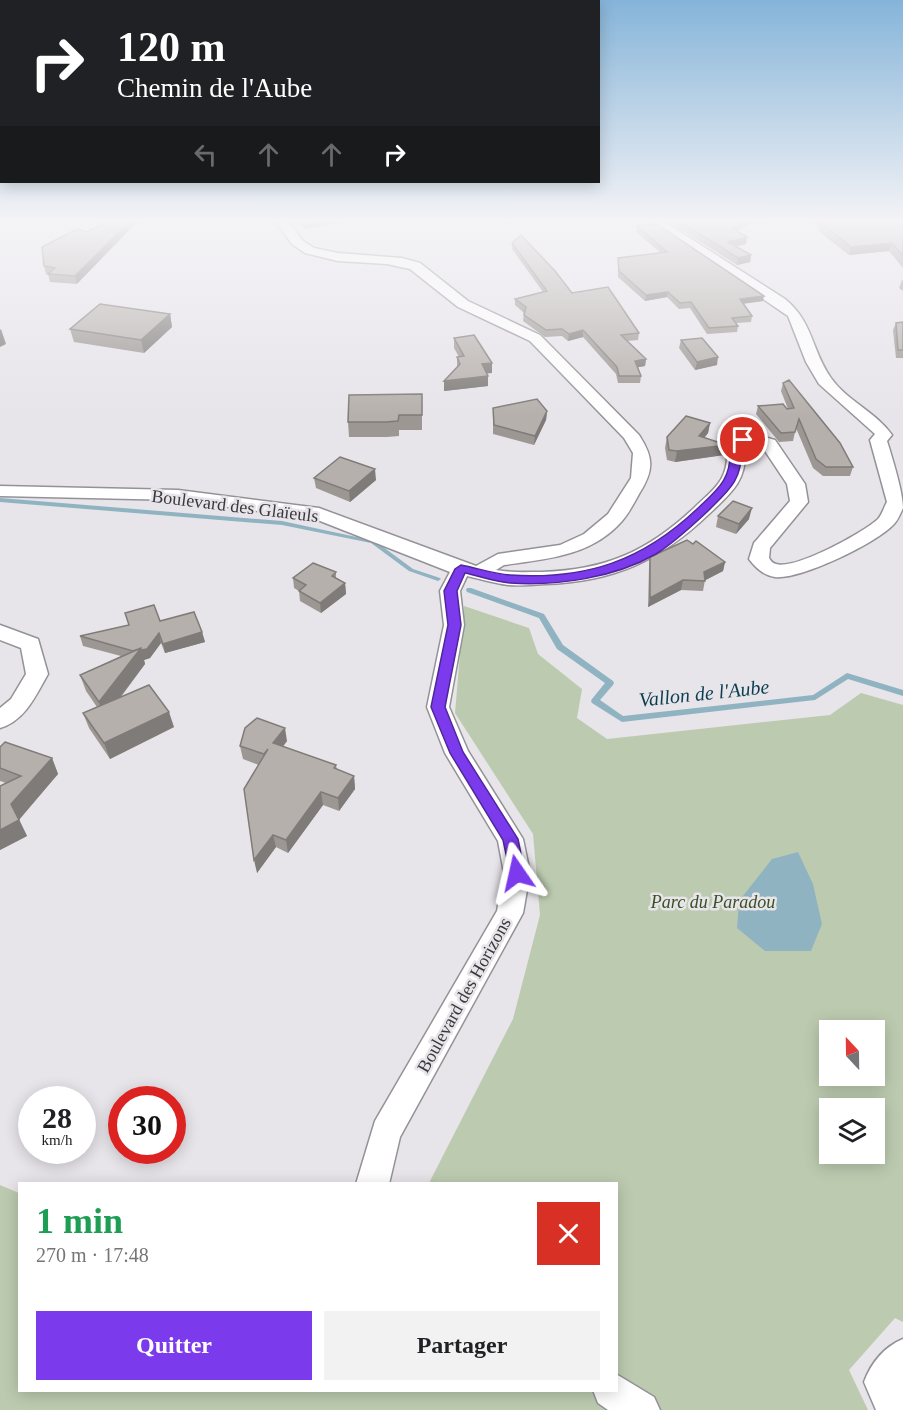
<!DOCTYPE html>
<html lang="fr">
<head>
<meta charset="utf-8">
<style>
  body { margin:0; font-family:"Times New Roman",serif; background:#f2f2f2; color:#202124; height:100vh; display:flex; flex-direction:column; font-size:22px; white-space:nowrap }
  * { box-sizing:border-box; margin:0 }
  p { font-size:20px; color:#757577 }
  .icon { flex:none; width:33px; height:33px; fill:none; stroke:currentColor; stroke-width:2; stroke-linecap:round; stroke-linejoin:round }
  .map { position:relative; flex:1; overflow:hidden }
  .panel { position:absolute; left:18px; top:1182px; width:600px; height:210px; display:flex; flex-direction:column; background:#fff; border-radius:0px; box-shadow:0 3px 15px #0003 }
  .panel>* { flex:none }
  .guide { position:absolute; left:0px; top:0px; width:600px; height:183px; box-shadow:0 3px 15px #0003; background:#202124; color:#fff; overflow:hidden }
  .needle { width:39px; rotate:338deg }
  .fabs { position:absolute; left:819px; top:1020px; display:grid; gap:12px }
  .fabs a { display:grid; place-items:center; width:66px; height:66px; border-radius:0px; background:#fff; box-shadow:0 3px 15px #0003; font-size:30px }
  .speed { position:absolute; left:18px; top:1086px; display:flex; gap:12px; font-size:30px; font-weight:700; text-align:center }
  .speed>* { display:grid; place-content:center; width:78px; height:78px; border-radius:50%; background:#fff; box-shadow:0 3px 15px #0003; line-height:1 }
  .speed small { font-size:15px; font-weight:400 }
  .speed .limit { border:9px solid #d22; background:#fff; color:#111 }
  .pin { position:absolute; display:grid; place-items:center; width:51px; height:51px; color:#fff; margin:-26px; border:3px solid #fff; border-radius:50%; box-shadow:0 2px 6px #0007 }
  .me { position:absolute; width:66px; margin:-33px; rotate:349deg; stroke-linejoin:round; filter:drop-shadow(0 0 4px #0008) }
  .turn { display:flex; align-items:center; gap:21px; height:126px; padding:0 18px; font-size:27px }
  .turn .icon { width:78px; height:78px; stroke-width:2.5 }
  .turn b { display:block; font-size:42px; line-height:51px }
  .lanes { display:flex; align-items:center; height:57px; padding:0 18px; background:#0003; justify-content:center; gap:30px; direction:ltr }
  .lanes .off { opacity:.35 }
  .round { display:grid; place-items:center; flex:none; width:63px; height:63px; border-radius:0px; background:#f2f2f2 }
  .headline { display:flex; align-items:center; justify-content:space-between; height:102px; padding:0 18px }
  h1 { font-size:36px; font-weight:700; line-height:45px; color:#1e9e55 }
  .action { display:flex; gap:12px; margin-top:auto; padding:12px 18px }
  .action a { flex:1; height:69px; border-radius:0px; background:#7c3aed; color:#fff; font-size:24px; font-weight:700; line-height:69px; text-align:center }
  .action a+a { background:#f2f2f2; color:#202124 }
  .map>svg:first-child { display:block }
  .green { fill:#bccbb0; fill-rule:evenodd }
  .water { fill:#90b3c2 }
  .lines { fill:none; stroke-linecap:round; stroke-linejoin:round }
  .stream { fill:#90b3c2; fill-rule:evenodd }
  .street-casing { stroke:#949297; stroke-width:3 }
  .street { fill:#fff; fill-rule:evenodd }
  .wall { fill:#9d9794 }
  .shaded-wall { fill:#7f7b78 }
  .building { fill:#b6b0ac; stroke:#7f7b78; stroke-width:1.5 }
  .route { fill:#7c3aed; stroke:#51269a; stroke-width:1.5 }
  .labels { text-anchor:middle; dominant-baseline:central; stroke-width:5; stroke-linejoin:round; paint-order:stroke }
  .street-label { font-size:18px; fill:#39383b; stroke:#e7e4ea }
  .park-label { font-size:18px; font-style:italic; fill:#395023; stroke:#e7e4ea }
  .water-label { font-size:20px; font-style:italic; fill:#0a3e4f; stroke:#e7e4ea }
</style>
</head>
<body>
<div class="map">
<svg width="903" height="1410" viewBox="0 0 903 1410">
  <rect width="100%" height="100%" fill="#e7e4ea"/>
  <path class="green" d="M464,606L529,628L538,654L582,689L577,718L607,739L830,715L861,693L903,705V1322L895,1318L849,1370L868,1410H0V1185L19,1193L20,1390H616V1184L429,1183L513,1019L540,915L533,834L455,713ZM830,1030H874V1076H830ZM830,1108H874V1154H830Z"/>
  <path class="water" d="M798,852L813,884L822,924L811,951H765L737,928L739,901L772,859Z"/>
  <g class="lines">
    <path class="stream" d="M0,498L282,521L375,541L413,569L440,578L441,579L438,581L409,571L371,543L282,525L0,502Z
      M467,588H471L544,614L563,645L613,681L614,683L613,685L600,700L623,716L813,695L847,673L903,690V696L848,679L815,700L622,722L592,703L591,701L592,699L605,683L557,649L539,618L467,592L466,590Z"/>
    <defs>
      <path id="street" d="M274,219H286L303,241L314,248L338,253L402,258L420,263L468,301L540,335L639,435C654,458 654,470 639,494C634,503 629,513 622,521C592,556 546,559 504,565L496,570C512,573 526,572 542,572C605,570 647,552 694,508C715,488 729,480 727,448L737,436L750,433L775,440L805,484L808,502L770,548L769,558C771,561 772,563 776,564C795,570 863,533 878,519C882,515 884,507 887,502L870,440L875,434L819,384L806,362L788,316L646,219H660L785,299C814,323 811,350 831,378C847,401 876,412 892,435L887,441C892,457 903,492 903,508C901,512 898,520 894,524C877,543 800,580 775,577C763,575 756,568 749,559L754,543L790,501L787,484L763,448L750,443L745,449C747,481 731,493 709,514C660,561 613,582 545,584C533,585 520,586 508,585C494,583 481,579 467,576L460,591L464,625L449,707L468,751L523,839L530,873L523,913L400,1137L389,1184H356L375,1121L497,911L504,873L498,841L445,753L427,707L444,625L440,591L450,572L315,519L178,500L0,496V486L178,490L319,508L476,566L498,554L560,545L584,534L608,514L631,478L633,453L624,438L530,341L458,307L410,269L387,264L338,261L305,253L292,244Z
        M0,625L38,639L48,674C36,695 25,721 0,728V708L11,699L26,674L21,648L0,640Z
        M903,1339V1410H876L864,1382C871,1363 884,1347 903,1339Z
        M616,1374L654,1397L660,1410H608L598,1403L593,1390H616Z"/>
    </defs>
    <use href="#street" class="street-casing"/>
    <use href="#street" class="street"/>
  </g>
  <path class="wall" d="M298,219H344V222L304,229Z
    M675,219H757L737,231L747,237L746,244L736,246L751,255L750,262L737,265L675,226L677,219Z
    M810,219H903V268L889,251L849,255L822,234Z
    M637,226L763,301L743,304L752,316L751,322L736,323L738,326L737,332L707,334L690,308L679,309L667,297L645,301L618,277V258L661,253L636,232Z
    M77,229V284L50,282L48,274H46L44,266Z
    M512,243L572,293L639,333L638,340L627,341L646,359L645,366L638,367L641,376L640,383H618L616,374L583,337L568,341L562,336L545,337L523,321L524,313L515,305V299L543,292L512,249Z
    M902,280H903V291L899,288Z
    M170,314L172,327L144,353L74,342L70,329Z
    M903,322V358H896L893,330L896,323Z
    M454,338L492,363V373H487L488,386L444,391L457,368V357H459L454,348Z
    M681,340L717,365L695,370L679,348Z
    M783,383L853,467L850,476H823L813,468L796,428L793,441L779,442L756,414L758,406L788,409L781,391Z
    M422,394V430H399V436L387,437H349L348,422Z
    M493,408L547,411L546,420L534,445L493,434Z
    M710,423L708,433L704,438L724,455L675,462L667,460L665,448L667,437Z
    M314,478L376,480L350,502L316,488Z
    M718,516L749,519L736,534L716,527Z
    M693,544L725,562L723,571L705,580L703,591L681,590L648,607L649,567L650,557Z
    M336,572V579L345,583L346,594L321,613L300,601L299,591L294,588L293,578Z
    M160,621L202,632L205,642L165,653L161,643L150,658L144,660L145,664L121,697L174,727L110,759L89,728L83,713L97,707L86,691L80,675L121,656L83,646L80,636Z
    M287,741L283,746L336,765L337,770L354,776L355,789L339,811L323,805L288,853L276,847L257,873L259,765L243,759L240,746Z
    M0,747L52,758L58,774L19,819L27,836L0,850V786L6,783L0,781Z"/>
  <path class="shaded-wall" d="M132,219H140L77,284L75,276Z
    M340,219H344V222L304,229V225Z
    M748,219H757L731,235L732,228Z
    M747,237L746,244L727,249L728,242Z
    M892,243L889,251L849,255L851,247Z
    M751,255L750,262L737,265L738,258Z
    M668,292L667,297L645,301L646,295Z
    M764,296L763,301L738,304L740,299Z
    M170,314L172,327L144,353L141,340Z
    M1,329L6,344L0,347V330Z
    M583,330V337L568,341L569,334Z
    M718,357L717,365L695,370L697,362Z
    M646,359L645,366L634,368L635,361Z
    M492,363V373L482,374V364Z
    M488,376V386L444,391V381Z
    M547,411L546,420L534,445L535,436Z
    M710,423L708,433L697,447L699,436Z
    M727,445L724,455L675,462L677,451Z
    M375,469L376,480L350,502L349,491Z
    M752,508L749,519L736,534L739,524Z
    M725,562L723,571L702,582L704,572Z
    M683,580L681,590L648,607L650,598Z
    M345,583L346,594L321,613L320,603Z
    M202,632L205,642L165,653L163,644Z
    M159,633L161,643L150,658L144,660L145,664L104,718L99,702L141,648Z
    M169,712L174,727L110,759L104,743Z
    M285,728L287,741L276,756L273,743Z
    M52,758L58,774L19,820L11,804Z
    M354,776L355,789L339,811L338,798Z
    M321,792L323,805L288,853L286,840Z
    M19,820L27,836L0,850V830Z
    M273,835L276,847L257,873L254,860Z"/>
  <path class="building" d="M113,219H132L75,276L48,274L55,268L44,266L42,247L77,229L87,232Z
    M300,219H340L304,225Z
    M676,219H748L732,228L747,237L728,242L751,255L738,258Z
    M819,219H903V256L892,243L851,247L824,225Z
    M657,224L764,296L740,299L752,316L732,318L738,326L709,328L691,302L680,303L668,292L646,295L619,271L618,258L667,252L637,226Z
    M521,235L555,271L572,293L608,287L639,333L621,335L646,359L635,361L641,376H619L617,367L583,330L569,334L562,329L546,330L524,315L526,307L515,299L547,291L512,243Z
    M100,304L170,314L141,340L70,329Z
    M903,322V350H898L896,323Z
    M474,335L492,363L482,364L488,376L444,381L460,364L457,357L464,356L454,338Z
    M702,338L718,357L697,362L681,340Z
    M789,380L840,443L853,467H826L816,459L799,419L795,432L781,433L758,406L783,404L787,409L794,408L783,383Z
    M422,394V415H399L398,421L386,422H348L349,395Z
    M537,399L547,411L535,436L494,425L493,408Z
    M686,416L710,423L699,436L727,445L677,451L669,450L667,437Z
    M340,457L375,469L349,491L314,478Z
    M733,501L752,508L739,524L718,516Z
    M687,540L693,544L696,541L725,562L704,572L705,581L683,580L650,598V557Z
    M313,563L336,572L332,576L345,583L320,603L299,591L306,585L293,578Z
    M154,605L160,621L194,612L202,632L163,644L159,633L147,649L141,650V648L133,651L80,636L129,625L125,613Z
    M141,648L99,702L80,675Z
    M149,685L169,712L104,743L83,713Z
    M257,718L285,728L273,743L336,765L334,768L354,776L338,798L321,792L286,840L273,835L254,860L244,789L268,749L264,754L240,746L245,728Z
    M5,742L52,758L11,804L19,820L0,830V786L21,776L0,768V747Z"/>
  <linearGradient id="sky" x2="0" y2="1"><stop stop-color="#85b4d9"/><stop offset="0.53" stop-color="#f4f3f6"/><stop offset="1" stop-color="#f4f3f6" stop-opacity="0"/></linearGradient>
  <rect width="903" height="416" fill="url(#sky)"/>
  <path class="route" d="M739,438L748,440L741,449C743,479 729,490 709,510C693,525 675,542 656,554C614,578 558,586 510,583C495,582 479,576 465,573L457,591L461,625L445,707L463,752L518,839L525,873L522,878L517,880L511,878L503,840L450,753L431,707L448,625L444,591L455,569L461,565C477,568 494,574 510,575C586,580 642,561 697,509C718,489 732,479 730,448Z"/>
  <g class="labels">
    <g class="street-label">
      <text transform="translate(235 506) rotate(7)">Boulevard des Glaïeuls</text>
      <text transform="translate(464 995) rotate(-61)">Boulevard des Horizons</text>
    </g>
    <g class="park-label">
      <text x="713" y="902">Parc du Paradou</text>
    </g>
    <g class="water-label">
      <text transform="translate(704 693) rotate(-6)">Vallon de l'Aube</text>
    </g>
  </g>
</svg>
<div class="fabs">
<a><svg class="needle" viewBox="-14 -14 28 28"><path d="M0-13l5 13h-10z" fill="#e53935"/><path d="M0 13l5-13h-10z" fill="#757577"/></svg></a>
<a><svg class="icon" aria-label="layers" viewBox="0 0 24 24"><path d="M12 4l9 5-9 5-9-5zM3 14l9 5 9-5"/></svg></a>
</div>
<div class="speed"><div>28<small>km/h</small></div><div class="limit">30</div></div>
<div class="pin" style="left:743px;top:440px;background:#d93025"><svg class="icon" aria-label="arrive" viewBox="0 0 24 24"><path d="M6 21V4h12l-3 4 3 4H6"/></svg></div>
<svg class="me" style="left:517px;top:873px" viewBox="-20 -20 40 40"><path d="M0-17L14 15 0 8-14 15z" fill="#7c3aed" stroke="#fff" stroke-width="4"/></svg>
<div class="guide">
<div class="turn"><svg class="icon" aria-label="right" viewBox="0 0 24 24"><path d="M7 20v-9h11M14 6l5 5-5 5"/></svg><div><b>120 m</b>Chemin de l'Aube</div></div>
<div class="lanes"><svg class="icon off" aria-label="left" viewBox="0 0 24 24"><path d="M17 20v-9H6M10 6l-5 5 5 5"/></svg><svg class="icon off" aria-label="ahead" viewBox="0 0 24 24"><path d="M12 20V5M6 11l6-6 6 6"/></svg><svg class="icon off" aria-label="ahead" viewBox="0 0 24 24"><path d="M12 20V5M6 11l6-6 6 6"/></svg><svg class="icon" aria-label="right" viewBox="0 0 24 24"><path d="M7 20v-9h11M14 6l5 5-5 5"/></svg></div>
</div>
<section class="panel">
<div class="headline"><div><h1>1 min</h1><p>270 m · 17:48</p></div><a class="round" style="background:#d93025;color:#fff"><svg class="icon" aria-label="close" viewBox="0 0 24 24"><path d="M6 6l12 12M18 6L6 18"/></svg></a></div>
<div class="action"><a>Quitter</a><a>Partager</a></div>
</section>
</div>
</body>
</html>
